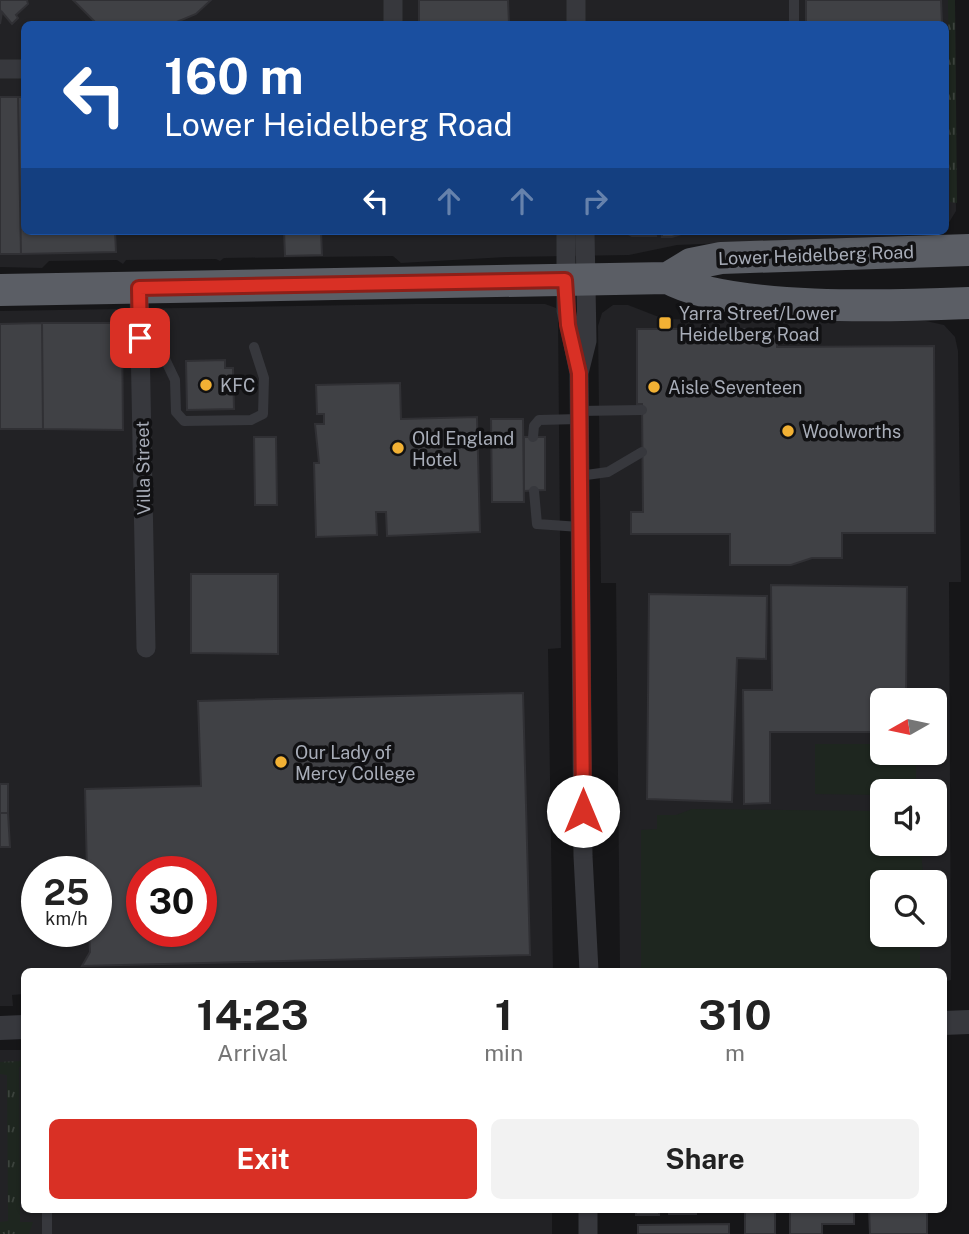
<!DOCTYPE html>
<html lang="en">
<head>
<meta charset="utf-8">
<style>
  body { margin:0; font-family:"Public Sans",sans-serif; background:#f2f2f2; color:#222; height:100vh; display:flex; flex-direction:column; font-size:26px; white-space:nowrap }
  * { box-sizing:border-box; margin:0 }
  p { font-size:23px; color:#767676 }
  .icon { flex:none; width:38px; height:38px; fill:none; stroke:currentColor; stroke-width:2; stroke-linecap:round; stroke-linejoin:round }
  .map { position:relative; flex:1; overflow:hidden }
  .side { position:absolute; left:21px; top:968px; width:926px; height:245px; display:flex; flex-direction:column; background:#fff; border-radius:10px; box-shadow:0 2px 5px #0004 }
  .side>* { flex:none }
  .top-card { position:absolute; left:21px; top:21px; width:928px; height:214px; border-radius:10px; box-shadow:0 2px 5px #0004; background:#1a4fa0; color:#fff; overflow:hidden }
  .needle { width:46px; rotate:261deg }
  .tools { position:absolute; left:870px; top:688px; display:grid; gap:14px }
  .tools a { display:grid; place-items:center; width:77px; height:77px; border-radius:10px; background:#fff; box-shadow:0 2px 5px #0004; font-size:35px }
  .speed { position:absolute; left:21px; top:856px; display:flex; gap:14px; font-size:35px; font-weight:700; text-align:center }
  .speed>* { display:grid; place-content:center; width:91px; height:91px; border-radius:50%; background:#fff; box-shadow:0 2px 5px #0004; line-height:1 }
  .speed small { font-size:18px; font-weight:400 }
  .speed .limit { border:10px solid #d22; background:#fff; color:#111 }
  .pin { position:absolute; display:grid; place-items:center; width:60px; height:60px; color:#fff; margin:-30px; border-radius:14px; box-shadow:0 4px 10px #0006 }
  .me { position:absolute; width:77px; margin:-38px; rotate:0deg; stroke-linejoin:round; filter:drop-shadow(0 0 5px #0008) }
  .turn { display:flex; align-items:center; gap:24px; height:147px; padding:0 28px; font-size:32px }
  .turn .icon { width:91px; height:91px; stroke-width:2.5 }
  .turn b { display:block; font-size:49px; line-height:60px }
  .lanes { display:flex; align-items:center; height:66px; padding:0 28px; background:#0003; justify-content:center; gap:35px; direction:ltr }
  .lanes .off { opacity:.35 }
  .eta { display:flex; justify-content:space-evenly; align-items:center; height:119px; text-align:center }
  .eta b { font-size:42px; font-weight:700; line-height:49px }
  .primary-button { display:flex; gap:14px; margin-top:auto; padding:14px 28px }
  .primary-button a { flex:1; height:80px; border-radius:10px; background:#d93025; color:#fff; font-size:28px; font-weight:700; line-height:80px; text-align:center }
  .primary-button a+a { background:#f2f2f2; color:#222 }
  .map>svg:first-child { display:block }
  .built { fill:#222225; fill-rule:evenodd }
  .grass { fill:url(#grass-tufts) }
  .pitch { fill:#1e261f }
  .building { fill:#404145; stroke:#303034; stroke-width:2; fill-rule:evenodd }
  .lines { fill:none; stroke-linecap:round; stroke-linejoin:round }
  .service { stroke:#37383d; stroke-width:10 }
  .minor { stroke:#37383d; stroke-width:19 }
  .tertiary { stroke:#37383d; stroke-width:24 }
  .trunk { stroke:#5b5e65; stroke-width:32 }
  .route-casing { stroke:#8d1f18; stroke-width:18 }
  .route { stroke:#d93025; stroke-width:12 }
  .poi-dot { fill:#f2b134; stroke:#111113; stroke-width:2.5 }
  .labels { text-anchor:middle; dominant-baseline:central; stroke-width:7; stroke-linejoin:round; paint-order:stroke }
  .street-label { font-size:18px; fill:#a8adb8; stroke:#111113 }
  .poi-label { font-size:18px; fill:#a8adb8; stroke:#111113; text-anchor:start }
</style>
</head>
<body>
<div class="map">
<svg width="969" height="1234" viewBox="0 0 969 1234">
  <defs>
    <pattern id="grass-tufts" width="24" height="20" patternUnits="userSpaceOnUse" patternTransform="scale(1.75)"><rect width="24" height="20" fill="#1e261f"/><path d="M3 7l-1-3M5 7V3M7 7l1-3M15 17l-1-3M17 17v-4M19 17l1-3" fill="none" stroke="#3c433d"/></pattern>
  </defs>
  <rect width="100%" height="100%" fill="#161618"/>
  <path class="built" d="M0,0H955L956,211L945,229V24H24V231H943L925,235L677,245L629,255L506,257L401,263L393,256L224,258L220,261L216,259L126,260L123,264L117,260L49,261L42,268L0,267Z
    M415,304H545L556,308L558,315L561,648L548,649L553,971H24V994L12,995L13,1006H0V311ZM37,872H96V931H37ZM142,872H201V931H142Z
    M613,305H628L664,319L720,320L752,314L926,321L944,325L955,337L958,351L961,582H949L951,980L943,982V971H624L620,968L616,583H601L598,326L602,313ZM882,700H934V752H882ZM882,791H934V844H882ZM882,882H934V934H882Z
    M0,1050H24V1209H552V1234H0Z"/>
  <path class="grass" d="M948,0H955L957,203L950,202Z
    M24,1061V1067H19L20,1222H33L29,1234H0V1222L8,1221L7,1075L0,1074V1062Z"/>
  <path class="pitch" d="M815,744H882V752L916,753V791H882V795L815,794Z
    M692,809L882,811V844H920L924,882H882V934L920,935V971H641V830L657,829V815H676Z"/>
  <path class="building" d="M0,0H27L28,4L16,15L18,18L12,24L2,12L0,24Z
    M73,0H211L196,14L172,24H97Z
    M419,0H508L509,24H419Z
    M806,0H941L942,24H806Z
    M0,97H18L21,254H0Z
    M18,97H24V231H115L116,252L21,254Z
    M284,231H321L322,255L285,256Z
    M623,231H655L656,236H632Z
    M662,231H690L672,237H662Z
    M42,323H122L123,430L43,429Z
    M42,323L43,429H0V324Z
    M637,329H777V347L934,346L935,533H842V558H812L791,565H730V534H631V512H643L642,404H637Z
    M225,360V368H233L234,409L187,410L186,361Z
    M400,383L401,419L477,417L480,532L387,536L386,512H376L377,535L316,537L314,463H319L315,424H324V414H317L316,385Z
    M491,419H523L524,502H492Z
    M254,437H276L277,505H255Z
    M524,437H545V490L524,491Z
    M191,574H278V654L191,653Z
    M771,585L907,587L906,700H882V732H770V803L744,804L743,690H772Z
    M649,594L767,596L766,659L737,658L732,802L647,799Z
    M523,693L530,955L82,966L90,952L89,931H96V872H87L85,789L201,786L198,701ZM142,872H201V931H142Z
    M0,784H8V813H0Z
    M0,813H8L10,847H0Z
    M636,1209H659V1215H636Z
    M669,1209H696V1214H669Z
    M745,1209H775V1234H745Z
    M790,1209H854V1224H822V1234H790Z
    M869,1209H927V1234H870Z
    M729,1224V1234H638V1225Z"/>
  <g class="lines">
    <path class="service" d="M794,0V24
      M164,357L175,380L176,412L184,421L251,420L263,414L264,378L254,347
      M579,411L642,410
      M533,437L534,426L539,420L579,419
      M579,476L608,472L642,452
      M534,491L537,524L580,527
      M47,1209V1234"/>
    <path class="minor" d="M393,0V24
      M576,0V24
      M0,69H24
      M566,231V310L579,373L583,856L589,971
      M139,288L146,648
      M579,373L587,341L585,231
      M588,1234V1209"/>
    <path class="tertiary" d="M943,1023L969,1022
      M0,1028L24,1027"/>
    <path class="trunk" d="M668,278L691,264L721,258L969,250
      M0,290L668,278C729,312 896,306 969,303"/>
  </g>
  <g class="lines">
    <defs>
      <path id="route" d="M140,338L139,288L565,280L568,325L579,373L583,811"/>
    </defs>
    <use href="#route" class="route-casing"/>
    <use href="#route" class="route"/>
  </g>
  <g class="poi-dot">
    <rect x="658" y="316" width="14" height="14" rx="3.5"/>
    <circle cx="206" cy="385" r="7"/>
    <circle cx="654" cy="387" r="7"/>
    <circle cx="788" cy="431" r="7"/>
    <circle cx="398" cy="448" r="7"/>
    <circle cx="281" cy="762" r="7"/>
  </g>
  <g class="labels">
    <g class="street-label">
      <text transform="translate(816 255) rotate(-2)">Lower Heidelberg Road</text>
      <text transform="translate(143 468) rotate(-91)">Villa Street</text>
    </g>
    <g class="poi-label">
      <text x="679" y="313">Yarra Street/Lower<tspan x="679" dy="21">Heidelberg Road</tspan></text>
      <text x="220" y="385">KFC</text>
      <text x="668" y="387">Aisle Seventeen</text>
      <text x="802" y="431">Woolworths</text>
      <text x="412" y="438">Old England<tspan x="412" dy="21">Hotel</tspan></text>
      <text x="295" y="752">Our Lady of<tspan x="295" dy="21">Mercy College</tspan></text>
    </g>
  </g>
</svg>
<div class="tools">
<a><svg class="needle" viewBox="-14 -14 28 28"><path d="M0-13l5 13h-10z" fill="#e53935"/><path d="M0 13l5-13h-10z" fill="#767676"/></svg></a>
<a><svg class="icon" aria-label="sound" viewBox="0 0 24 24"><path d="M4 9h4l5-4v14l-5-4H4zM17 9q2 3 0 6"/></svg></a>
<a><svg class="icon" aria-label="search" viewBox="0 0 24 24"><circle cx="10" cy="10" r="6"/><path d="M15 15l6 6"/></svg></a>
</div>
<div class="speed"><div>25<small>km/h</small></div><div class="limit">30</div></div>
<div class="pin" style="left:140px;top:338px;background:#d93025"><svg class="icon" aria-label="arrive" viewBox="0 0 24 24"><path d="M6 21V4h12l-3 4 3 4H6"/></svg></div>
<svg class="me" style="left:583px;top:811px" viewBox="-20 -20 40 40"><circle r="19" fill="#fff"/><path d="M0-13L10 11 0 6-10 11z" fill="#d93025"/></svg>
<div class="top-card">
<div class="turn"><svg class="icon" aria-label="left" viewBox="0 0 24 24"><path d="M17 20v-9H6M10 6l-5 5 5 5"/></svg><div><b>160 m</b>Lower Heidelberg Road</div></div>
<div class="lanes"><svg class="icon" aria-label="left" viewBox="0 0 24 24"><path d="M17 20v-9H6M10 6l-5 5 5 5"/></svg><svg class="icon off" aria-label="ahead" viewBox="0 0 24 24"><path d="M12 20V5M6 11l6-6 6 6"/></svg><svg class="icon off" aria-label="ahead" viewBox="0 0 24 24"><path d="M12 20V5M6 11l6-6 6 6"/></svg><svg class="icon off" aria-label="right" viewBox="0 0 24 24"><path d="M7 20v-9h11M14 6l5 5-5 5"/></svg></div>
</div>
<section class="side">
<div class="eta">
<div><b>14:23</b><p>Arrival</p></div>
<div><b>1</b><p>min</p></div>
<div><b>310</b><p>m</p></div>
</div>
<div class="primary-button"><a>Exit</a><a>Share</a></div>
</section>
</div>
</body>
</html>
